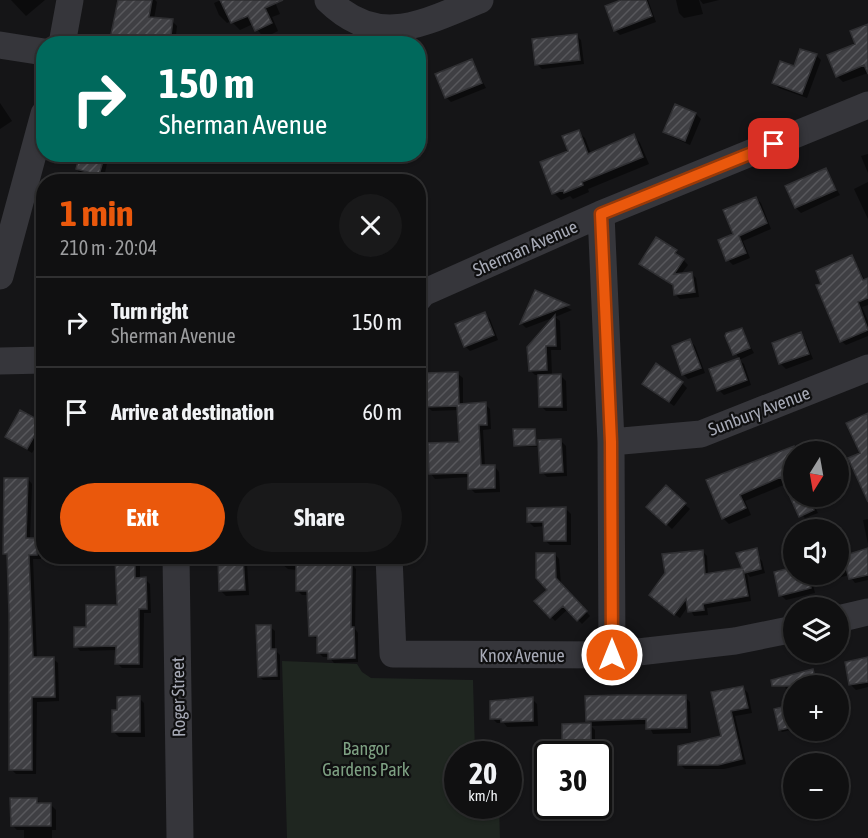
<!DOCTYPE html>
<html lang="en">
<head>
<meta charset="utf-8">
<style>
  body { margin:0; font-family:"Asap Condensed",sans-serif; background:#19191a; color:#f1f3f6; height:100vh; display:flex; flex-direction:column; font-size:22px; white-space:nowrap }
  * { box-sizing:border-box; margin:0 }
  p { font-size:20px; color:#9c9d9f }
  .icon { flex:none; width:33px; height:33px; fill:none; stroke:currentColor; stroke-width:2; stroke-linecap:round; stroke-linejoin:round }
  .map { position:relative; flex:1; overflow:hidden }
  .details { position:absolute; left:36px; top:174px; width:390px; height:390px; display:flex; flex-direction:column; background:#101011; border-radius:24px; box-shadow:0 2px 4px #0004,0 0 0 2px #303031 }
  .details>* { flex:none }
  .guide { position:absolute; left:36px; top:36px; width:390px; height:126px; border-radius:24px; box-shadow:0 2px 4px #0004,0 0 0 2px #303031; background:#00695c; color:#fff; overflow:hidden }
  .needle { width:39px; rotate:191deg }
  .controls { position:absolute; left:783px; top:441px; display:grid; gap:12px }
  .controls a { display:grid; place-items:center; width:66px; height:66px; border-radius:50%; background:#101011; box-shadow:0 2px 4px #0004,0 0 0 2px #303031; font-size:30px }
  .speed { position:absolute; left:444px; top:741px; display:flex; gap:12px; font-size:30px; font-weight:700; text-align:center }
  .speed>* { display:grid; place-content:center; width:78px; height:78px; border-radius:50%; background:#101011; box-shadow:0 2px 4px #0004,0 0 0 2px #303031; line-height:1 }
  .speed small { font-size:15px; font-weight:400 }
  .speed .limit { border:3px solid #111; border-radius:9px; background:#fff; color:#111 }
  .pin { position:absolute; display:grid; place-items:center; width:51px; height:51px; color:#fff; margin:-26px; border-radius:12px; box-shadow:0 3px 9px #0006 }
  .me { position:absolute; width:66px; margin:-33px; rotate:0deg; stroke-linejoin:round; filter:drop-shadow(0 0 4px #0008) }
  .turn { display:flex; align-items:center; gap:21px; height:126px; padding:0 24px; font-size:27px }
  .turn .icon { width:78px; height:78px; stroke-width:2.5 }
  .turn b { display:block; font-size:42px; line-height:51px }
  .round { display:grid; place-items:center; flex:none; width:63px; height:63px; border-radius:32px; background:#19191a }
  .overview { display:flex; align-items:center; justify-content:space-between; height:102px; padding:0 24px }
  h1 { font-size:36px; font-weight:700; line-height:45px; color:#ea580c }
  .primary-button { display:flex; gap:12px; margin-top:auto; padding:12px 24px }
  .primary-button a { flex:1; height:69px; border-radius:36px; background:#ea580c; color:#fff; font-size:24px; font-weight:700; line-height:69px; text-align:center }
  .primary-button a+a { background:#19191a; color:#f1f3f6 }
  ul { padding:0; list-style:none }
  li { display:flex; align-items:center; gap:18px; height:90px; padding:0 24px; border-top:2px solid #303031 }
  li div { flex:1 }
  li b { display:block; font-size:22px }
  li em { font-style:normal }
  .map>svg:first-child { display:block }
  .green { fill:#1f2620 }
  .shadow { fill:#0007 }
  .building { fill:url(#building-hatch); stroke:#2f2f32; stroke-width:1.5 }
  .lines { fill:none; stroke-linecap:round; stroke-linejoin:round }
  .minor { stroke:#36363b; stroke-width:27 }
  .route-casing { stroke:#983908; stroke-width:15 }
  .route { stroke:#ea580c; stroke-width:10 }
  .labels { text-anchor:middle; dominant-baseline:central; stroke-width:4.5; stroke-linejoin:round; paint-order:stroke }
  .street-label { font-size:18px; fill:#a7aab6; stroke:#101011 }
  .park-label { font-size:18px; fill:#7ea183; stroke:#101011 }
</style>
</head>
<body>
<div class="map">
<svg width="868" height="838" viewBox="0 0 868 838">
  <defs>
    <pattern id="building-hatch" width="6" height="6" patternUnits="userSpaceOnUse" patternTransform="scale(1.5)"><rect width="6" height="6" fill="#3f3f43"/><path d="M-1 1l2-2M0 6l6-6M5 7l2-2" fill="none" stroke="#58585c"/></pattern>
  </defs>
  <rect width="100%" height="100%" fill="#151517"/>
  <path class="green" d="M282,661L357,664L362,672L371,678L473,680L475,754H458V806H499L500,838H287Z"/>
  <path class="shadow" d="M11,0H45L26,16Z
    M120,0H155L157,2L154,19L172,21L177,26L175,44H111Z
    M221,0H274L280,14L272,17L278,31L264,38L253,24L240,30L231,21L227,23L219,15L214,3Z
    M625,0H648L656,22L620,35L615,30Z
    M676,0H699L703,14L684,18L679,13Z
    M700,0H719L703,4Z
    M868,28V73L843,82L837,76Z
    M576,35L581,40L584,64L542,69L537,64Z
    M816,55L821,60L807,98L779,88L774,83Z
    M471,60L486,88L451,102L446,97Z
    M0,103L12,121L0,129Z
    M696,114L701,119L690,145L670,136L665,131Z
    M578,132L585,138L591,154L634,136L640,143L649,164L588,189L589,192L573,199L570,196L561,200L554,193Z
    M82,154H109L103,182H76Z
    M868,154V173L861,156Z
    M825,170L840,195L801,213L796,208Z
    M868,182V219L854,189Z
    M756,198L761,203L771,229L743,241L750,258L733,265L728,260L735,235Z
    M657,239L676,252L688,265L681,274L691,273L696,278L699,297L680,299L675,294L674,287L641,263Z
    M852,257L868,285V305L862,307L868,321V336L846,345L841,341L823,284Z
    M536,292L572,310L555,317L560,321L561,350H551L552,376H561L566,381L567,411H546L541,406L540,375H535L530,370L528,347L555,317L526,328L522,324Z
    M485,314L490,319L498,340L470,351L465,346Z
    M741,330L754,353L739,360L744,364L751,385L724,395L719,390L711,370L739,359L727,336Z
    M800,334L805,339L813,359L786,369L781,364L773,344Z
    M690,341L695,346L705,373L688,379L683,374Z
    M458,374L463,378V405L485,404L490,409L491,429L483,430L485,467H495L499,472L500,492L475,493L470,488V477L435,479L431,474L461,443L459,410L432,411L427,406Z
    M682,383L687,388L674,406L644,384Z
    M41,423L44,433L32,453L7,437Z
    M534,430L537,447L515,446Z
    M814,439L823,452H794V496H810L818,513L805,518L799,512L786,484L745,501L751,515L729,524L723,518L708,481Z
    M561,441L566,446L567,476L547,477L542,472Z
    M28,479L32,484L30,540H36L41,545V559H33L37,659H53L58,663L59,701L37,702L36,774H16L11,769L9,558L5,554Z
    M666,488L690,509L672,529L648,507Z
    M566,509L571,514V545H550L545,540V526L534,527L529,522Z
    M868,519V544L863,520Z
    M868,550V580L855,583L849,575L813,585L815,593L786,600L781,595L794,574H838V556Z
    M703,552L707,556L708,575L744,569L757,556L762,561L765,573L750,577L747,573L751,601L707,608L708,615L694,616L688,606L680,618L655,600Z
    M555,554L559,559L561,585L590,616L582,624L568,609L555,621L536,601L549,590Z
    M140,556V579H145L150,584L151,613H144L143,668H122L117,663V650L80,651L76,646L88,628L118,606L117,561L113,556Z
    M248,556H329V564H352L356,569L355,629L358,633V662L334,663L329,657H323L319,653V640L310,635L309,595H302L297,590V570L288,569L282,564L252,565Z
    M242,559L247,563L249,595L226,596L221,591Z
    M270,627L275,631V650L280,655V680H263L259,676Z
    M868,659V687L856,690L851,685Z
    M813,671L818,676L820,686L816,675L794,686V705L789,700L783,679Z
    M743,688L748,693L752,713L735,716L746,764L724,769H685L680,764L723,738L713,693Z
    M685,697L690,702L691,733L653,734L648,724L591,726L595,730V753H569L564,748L563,725H592L588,720Z
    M139,698L144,703L145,737H119L114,732Z
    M532,699L537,704L538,726L507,727L504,723H497L492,718Z
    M790,707L794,716V729L782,732L780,730Z
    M36,799L42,805H51L56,810V830H52V838H24V830H17L12,825Z"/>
  <path class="building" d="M118,0H152L149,17L173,19L170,44H109Z
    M220,0H283L265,8L272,23L255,31L248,16L231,23Z
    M621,0H646L652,16L614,31L605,6Z
    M868,24V74L864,65L836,77L827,55L855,44L850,31Z
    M577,34L580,60L535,65L532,39Z
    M800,49L817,54L802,94L772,83L780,61L794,66Z
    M472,59L482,83L445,98L435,74Z
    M675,104L696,113L685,141L663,132Z
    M579,130L588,154L634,134L643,157L582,182L583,185L564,193L563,190L552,194L540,162L568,151L562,136Z
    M80,154H105L99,175L76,169Z
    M826,168L836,190L795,208L785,186Z
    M756,197L767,223L739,236L746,253L726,261L718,240L733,234L723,210Z
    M656,237L677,250L675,253L684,259L674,274L692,272L695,292L674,295L673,285L639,264Z
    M852,255L863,280L868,278V298L858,302L868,330L840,342L816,285L821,284L816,271Z
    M535,290L569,305L520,324Z
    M485,312L494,335L464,347L455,324Z
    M555,315L556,346H546L547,370L529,371L527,347Z
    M742,328L750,348L733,355L725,336L726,333Z
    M801,332L809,354L779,364L772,343Z
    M690,339L701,368L682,375L672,346Z
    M739,358L747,380L717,391L709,369Z
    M656,363L683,382L669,402L642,384Z
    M458,372L459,404L486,402L487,425H479L481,465H495V488L468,489V473L429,474L428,443L459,442L457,406L426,407L425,373Z
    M561,374L562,407H539L538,375Z
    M20,410L42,422L27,449L5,437Z
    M868,413V502L848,458L860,453L846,423Z
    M513,429H535L536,445L514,446Z
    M561,439L563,472L540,473L538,440Z
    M794,446V496H808L814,510L799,517L781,477L740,495L746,508L722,519L706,480Z
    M4,478H28L26,538H37V555H29L33,657H54L55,697H32V770H9V614L7,554H3Z
    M666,485L686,503L666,525L646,507Z
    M566,507V541H544L543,522H527V508Z
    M757,548L761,569L744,573L743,570L748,596L703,604L704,610L688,612L686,599L674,615L649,595L665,573L662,554L703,550L705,574L742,568L736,553Z
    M868,548V575L849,579L843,556Z
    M536,553H555L556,578L587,611L577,621L563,606L550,618L534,601L547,590L536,578Z
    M115,556H135V578L146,577L147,609H139V664H115L116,646L74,647V627H86V605H117Z
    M296,556H325L324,562L352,563L351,627H354L355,658L328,659V653H317V636H309L307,591H296Z
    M243,557L245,590L219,591L218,558Z
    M794,567V574H808L811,588L779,596L774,572Z
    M256,625H271V649H276L277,676L258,677Z
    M868,657V682L849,685L845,662Z
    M813,669L817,686H772L771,680Z
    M743,686L748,708L731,711L742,759L718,765H678V746L721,736L711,692Z
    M619,695H686L687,728L646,729V719L586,721L585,696Z
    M140,696V732H112V710H117V697Z
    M533,697V721L501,722V719H490V701Z
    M790,705L794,727L779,730L774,709Z
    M591,723V749H562V724Z
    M10,798H37V803H51V826H11Z"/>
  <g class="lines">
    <path class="minor" d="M328,0C379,50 425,22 480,0
      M62,44L70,0
      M0,45L44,52
      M601,214L611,442L612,655
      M0,276L44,114
      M418,299L423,293L601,214L868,105
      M0,361L44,360
      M611,442L701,434L868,368
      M176,556L180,838
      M389,556L393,654L612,655L735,641L794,629
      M838,619L868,612"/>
  </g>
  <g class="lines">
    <defs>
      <path id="route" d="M612,655L611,442L601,214L774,144"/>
    </defs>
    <use href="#route" class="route-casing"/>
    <use href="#route" class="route"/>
  </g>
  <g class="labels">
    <g class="street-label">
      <text transform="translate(525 248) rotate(-24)">Sherman Avenue</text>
      <text transform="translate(759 411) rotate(-21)">Sunbury Avenue</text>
      <text x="522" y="655">Knox Avenue</text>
      <text transform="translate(178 697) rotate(-91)">Roger Street</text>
    </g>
    <g class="park-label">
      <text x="366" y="748">Bangor<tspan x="366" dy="21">Gardens Park</tspan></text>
    </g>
  </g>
</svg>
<div class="controls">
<a><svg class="needle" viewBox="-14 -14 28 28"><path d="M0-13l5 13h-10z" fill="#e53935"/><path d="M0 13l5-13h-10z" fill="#9c9d9f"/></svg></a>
<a><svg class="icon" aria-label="sound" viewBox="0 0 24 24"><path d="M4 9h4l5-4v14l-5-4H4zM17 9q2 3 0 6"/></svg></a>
<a><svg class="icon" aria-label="layers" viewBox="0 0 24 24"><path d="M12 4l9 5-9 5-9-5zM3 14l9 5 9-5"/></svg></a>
<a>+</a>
<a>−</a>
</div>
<div class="speed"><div>20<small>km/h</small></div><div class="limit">30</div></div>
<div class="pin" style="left:774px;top:144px;background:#d93025"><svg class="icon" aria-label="arrive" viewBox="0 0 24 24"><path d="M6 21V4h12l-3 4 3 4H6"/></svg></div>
<svg class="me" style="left:612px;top:655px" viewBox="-20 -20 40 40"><circle r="17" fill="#ea580c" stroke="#fff" stroke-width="3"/><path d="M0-11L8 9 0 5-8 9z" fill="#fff"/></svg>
<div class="guide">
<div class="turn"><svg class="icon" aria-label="right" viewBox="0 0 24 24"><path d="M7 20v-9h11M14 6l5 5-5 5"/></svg><div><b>150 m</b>Sherman Avenue</div></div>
</div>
<section class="details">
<div class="overview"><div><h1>1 min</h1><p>210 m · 20:04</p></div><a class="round"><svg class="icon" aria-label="close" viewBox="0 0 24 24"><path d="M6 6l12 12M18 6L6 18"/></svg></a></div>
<ul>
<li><svg class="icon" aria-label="right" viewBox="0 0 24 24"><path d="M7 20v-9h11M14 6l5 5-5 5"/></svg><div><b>Turn right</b><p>Sherman Avenue</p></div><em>150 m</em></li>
<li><svg class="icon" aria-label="arrive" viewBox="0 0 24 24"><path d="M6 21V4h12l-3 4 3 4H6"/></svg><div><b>Arrive at destination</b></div><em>60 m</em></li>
</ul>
<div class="primary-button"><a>Exit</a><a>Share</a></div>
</section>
</div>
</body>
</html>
